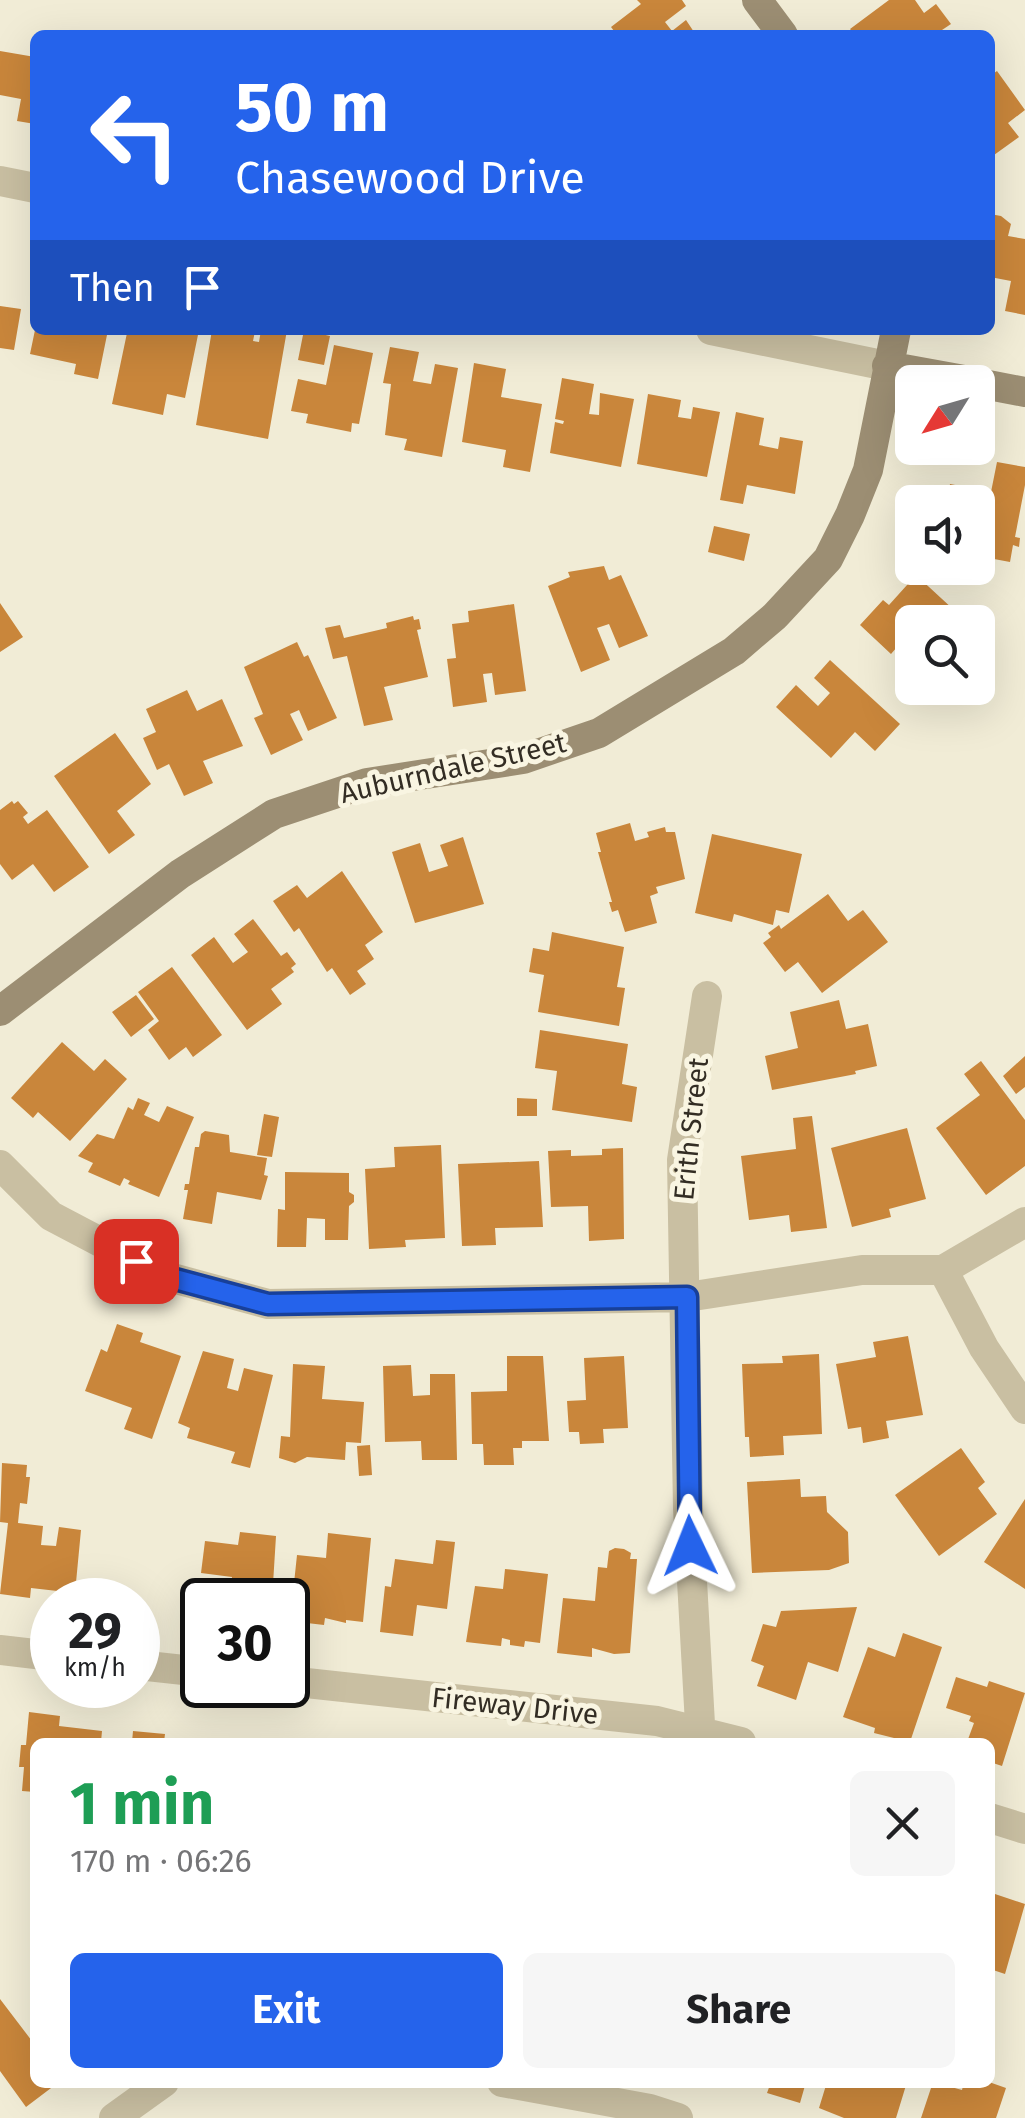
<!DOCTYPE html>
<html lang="en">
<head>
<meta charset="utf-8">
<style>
  body { margin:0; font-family:"Fira Sans",sans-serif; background:#f6f6f6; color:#202124; height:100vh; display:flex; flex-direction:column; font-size:38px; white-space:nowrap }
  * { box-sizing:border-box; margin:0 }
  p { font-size:32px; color:#757577 }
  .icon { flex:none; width:55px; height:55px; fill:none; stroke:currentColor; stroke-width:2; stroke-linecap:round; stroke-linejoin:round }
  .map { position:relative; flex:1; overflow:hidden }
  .drawer { position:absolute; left:30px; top:1738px; width:965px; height:350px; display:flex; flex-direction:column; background:#fff; border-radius:15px; box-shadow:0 10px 40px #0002 }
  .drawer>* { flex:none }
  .hud { position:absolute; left:30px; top:30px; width:965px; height:305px; border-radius:15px; box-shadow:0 10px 40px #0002; background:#2563eb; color:#fff; overflow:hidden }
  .needle { width:65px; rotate:233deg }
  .tools { position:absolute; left:895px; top:365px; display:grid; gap:20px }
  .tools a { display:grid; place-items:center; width:100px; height:100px; border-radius:15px; background:#fff; box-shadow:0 10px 40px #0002; font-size:50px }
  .speed { position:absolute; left:30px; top:1578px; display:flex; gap:20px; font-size:50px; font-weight:700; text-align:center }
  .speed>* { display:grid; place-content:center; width:130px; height:130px; border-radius:50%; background:#fff; box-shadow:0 10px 40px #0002; line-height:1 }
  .speed small { font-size:25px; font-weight:400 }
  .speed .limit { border:5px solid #111; border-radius:15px; background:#fff; color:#111 }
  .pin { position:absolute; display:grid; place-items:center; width:85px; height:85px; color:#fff; margin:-42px; border-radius:20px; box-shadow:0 5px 15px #0006 }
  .me { position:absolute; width:110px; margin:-55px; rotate:358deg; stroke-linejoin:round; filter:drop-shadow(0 0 8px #0008) }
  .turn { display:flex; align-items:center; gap:35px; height:210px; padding:0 40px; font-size:45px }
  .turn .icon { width:130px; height:130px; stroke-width:2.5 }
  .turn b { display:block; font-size:70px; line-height:85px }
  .then { display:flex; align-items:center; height:95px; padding:0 40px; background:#0003; gap:20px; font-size:38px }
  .round { display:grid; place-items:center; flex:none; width:105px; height:105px; border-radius:15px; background:#f6f6f6 }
  .overview { display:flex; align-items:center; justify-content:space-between; height:170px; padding:0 40px }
  h1 { font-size:60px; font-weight:700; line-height:75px; color:#1e9e55 }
  .action { display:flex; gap:20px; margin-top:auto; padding:20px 40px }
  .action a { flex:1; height:115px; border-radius:15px; background:#2563eb; color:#fff; font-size:40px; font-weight:700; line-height:115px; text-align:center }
  .action a+a { background:#f6f6f6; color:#202124 }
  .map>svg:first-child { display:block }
  .building { fill:#c9863b }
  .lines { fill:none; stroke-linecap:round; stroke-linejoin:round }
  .street { stroke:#c9bfa2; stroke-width:30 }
  .secondary { stroke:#9c8e73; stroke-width:30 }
  .route-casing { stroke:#184099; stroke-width:25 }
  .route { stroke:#2563eb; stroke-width:18 }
  .labels { text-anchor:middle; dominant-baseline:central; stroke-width:10; stroke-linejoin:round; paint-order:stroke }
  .street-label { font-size:28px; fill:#332d24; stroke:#f9f5e2 }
</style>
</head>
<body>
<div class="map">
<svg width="1025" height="2118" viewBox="0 0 1025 2118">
  <rect width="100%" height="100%" fill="#f1ecd6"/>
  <path class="building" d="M637,0H682L686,6L665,22L672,31L686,20L696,35H617L611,27L641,4Z
    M889,0H915L924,13L936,4L951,24L939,32L941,35H855L850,29Z
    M0,51L35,57V124L17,121L21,99L0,95Z
    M997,71L1025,110L1008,123L1019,137L994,155L990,150V76Z
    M990,214L1001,216L1011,224L1008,236L1025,239V315L1005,311L1011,281L990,277Z
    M0,306L21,309L14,350L0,348Z
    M35,330H108L98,379L74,374L76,364L30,354Z
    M119,330H199L185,398L167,394L163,415L112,404L127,333Z
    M212,330L255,331L253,341L259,342L261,330H287L268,439L196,425Z
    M304,330L330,336L324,365L298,360Z
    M334,345L373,353L359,424L352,423L351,432L306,423L308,414L291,411L298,379L326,385Z
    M390,347L419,352L413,381L431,384L435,364L458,368L442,457L404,450L407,439L385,435L391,384L383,383Z
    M474,363L506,369L501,397L542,404L530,472L503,467L506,450L462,442Z
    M562,378L594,384L589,414L599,415L600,393L634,399L621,467L550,453L555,422L563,424L564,421L555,419Z
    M648,394L681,400L678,417L691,419L693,407L720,412L707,477L637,464Z
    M736,412L764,418L759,445L778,449L780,437L803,441L795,494L747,485L743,504L720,500Z
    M997,462L1025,467V485L1015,537L1020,538L1019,547L1013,545L1010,562L978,556V502H946L950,484L991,492Z
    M714,526L750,534L744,561L708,552Z
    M604,566L609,580L621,575L648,636L619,648L609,624L597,628L610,660L581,672L548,586L570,577L568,572Z
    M916,575L967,622H912V662L897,647L891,654L860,625L883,600L889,605Z
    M0,603L23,637L0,652Z
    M514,604L526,691L495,695L492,673L483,674L487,702L453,707L447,659L456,658L452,624L469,622L468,611Z
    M413,616L414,620L419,619L421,629L417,630L428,677L384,687L393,720L364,726L347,656L333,659L325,628L340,625L344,638L387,628L386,623Z
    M297,642L304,657L308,655L337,718L308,731L299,710L290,714L303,740L271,755L254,718L263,714L244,667Z
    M830,660L900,724L875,751L855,732L831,758L776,707L796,685L818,706L830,693L814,678Z
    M187,690L197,711L222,699L243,746L203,761L213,783L184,796L169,764L157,770L143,738L156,732L146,709Z
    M115,733L151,784L117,811L135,835L109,854L54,776Z
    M12,801L14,804L18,801L28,813L23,817L28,824L47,810L89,867L54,892L33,864L12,880L0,864V810Z
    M630,823L635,841L649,837L647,832L665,827L666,832H675L685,879L656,887L658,893L650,896L657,923L625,932L618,910L612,912L609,902H612L598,852H601L596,833Z
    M712,834L802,854L789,913L776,910L773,925L734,914L732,922L695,913Z
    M463,837L484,904L415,923L392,852L420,843L429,872L448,866L440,845Z
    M342,871L383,932L365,945L374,959L357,971L366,984L350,995L332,968L327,972L299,928L294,932L273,901L297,885L307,898Z
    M828,894L848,921L863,910L888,942L822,993L798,962L785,972L763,943L771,937L768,933L779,925L781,929Z
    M253,919L281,956L287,952L296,964L291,968L294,972L271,989L282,1004L247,1030L191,955L214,937L233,963L248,952L234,934Z
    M552,932L624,947L617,987L625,988L619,1026L538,1012L544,975L529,972L533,948L549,951Z
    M172,967L222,1035L193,1057L186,1047L169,1060L148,1030L159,1021L138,992Z
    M136,995L154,1019L131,1037L112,1012Z
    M839,1000L846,1029L868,1024L877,1066L855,1071L856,1074L772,1090L765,1056L798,1048L790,1012Z
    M540,1030L628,1044L622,1084L637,1087L632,1122L552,1110L557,1071L535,1068Z
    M62,1042L94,1071L105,1059L127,1079L70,1141L38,1112L33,1118L11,1098Z
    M1025,1056V1087L1016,1094L1003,1076Z
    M981,1061L1025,1120V1166L986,1195L936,1128L980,1095L964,1074Z
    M138,1098L150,1103L144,1115L159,1122L167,1106L194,1117L159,1197L128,1184L130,1181L124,1178L120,1186L88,1172L93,1163L78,1156L97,1134L114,1139L128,1107L133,1110Z
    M517,1098L537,1099V1116H517Z
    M264,1114L279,1117L272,1157L257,1155Z
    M812,1116L827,1228L791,1232L789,1215L749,1220L741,1156L796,1149L793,1118Z
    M907,1128L926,1199L889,1209L891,1217L852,1227L831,1148Z
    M205,1131L229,1135L230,1152L267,1158L264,1175L268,1176L261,1200L217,1192L212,1224L183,1219L188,1190H184L185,1184H189L195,1147H199L201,1134Z
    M441,1145L445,1238L405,1240L406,1247L369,1249L365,1169L395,1167L394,1147Z
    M623,1148L624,1239L589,1241L588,1206L551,1207L548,1151L571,1150V1156L602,1155V1149Z
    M539,1161L543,1227L495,1228L496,1245L462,1246L458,1164Z
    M285,1172L349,1173V1192L354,1195V1202L349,1206L348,1240H325V1219L307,1218L306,1247H277L278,1209L285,1210Z
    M117,1324L143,1333L140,1342L181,1356L152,1439L124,1429L132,1408L85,1391L101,1349L107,1352Z
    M908,1336L923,1415L886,1421L889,1438L863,1443L861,1427L848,1429L836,1364L876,1357L873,1342Z
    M203,1351L234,1359L227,1388L238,1391L244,1368L273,1375L250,1468L231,1463L235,1452L187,1438L190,1428L178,1423Z
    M819,1354L822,1434L783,1436L784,1455L750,1457L749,1437H745L742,1364L783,1363L782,1356Z
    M507,1356H543L549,1441H522V1448H513L514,1465H484L483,1444H472L471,1392L507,1391Z
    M624,1356L628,1428L603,1429L604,1443L580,1444L579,1432H569L567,1401L586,1400L584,1358Z
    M293,1364L325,1366L322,1399L364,1402L361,1443L346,1442L345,1460L307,1457L295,1463L279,1458L281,1436L290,1437Z
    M411,1365L413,1396L430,1395V1374H455L457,1460H422L421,1441L385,1442L383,1366Z
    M370,1445L372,1475L359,1476L357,1446Z
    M961,1448L985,1482L978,1488L997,1514L939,1556L895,1495Z
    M2,1463L27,1465L26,1477H30L27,1504L20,1503L18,1523L43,1526L41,1545L56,1546L59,1527L81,1530L75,1593L31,1588L30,1598L0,1594L8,1523L0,1522Z
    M800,1479L801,1497L826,1496L827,1512L848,1532L849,1563L829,1570L752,1573L747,1482Z
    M1025,1499V1589L984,1562Z
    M240,1532L276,1536L272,1600H230L232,1577L201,1573L205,1541L238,1545Z
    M328,1533L371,1538L363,1622L346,1620V1623L325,1618L324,1625L290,1621L297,1555L326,1558Z
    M436,1540L455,1542L447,1609L417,1605L413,1636L380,1632L385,1586L391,1587L395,1559L433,1564Z
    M615,1548L624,1549L631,1553L630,1559H637L630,1653L614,1654L592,1648V1657L557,1653L563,1598L595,1601L598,1567L607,1568L609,1551Z
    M505,1569L548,1574L540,1643L525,1641L524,1647L510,1645V1640L502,1638L501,1646L466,1642L475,1586L503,1589Z
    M857,1607L838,1672L808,1662L796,1700L757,1686L764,1666L751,1661L763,1624L776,1627L781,1611Z
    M903,1633L942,1647L910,1742L874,1733L875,1728L843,1717L868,1647L895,1657Z
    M956,1677L987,1687L989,1681L1025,1693L1002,1766L990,1762V1742H967L974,1723L969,1721L971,1716L946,1708Z
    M29,1712L60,1716L59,1726L102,1731L101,1742H35V1792L22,1791L24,1767H19L21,1745H26Z
    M133,1731L165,1734L164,1742H132Z
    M990,1886L994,1888L992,1893L1025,1904L1005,1974L990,1969Z
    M0,1999L35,2045V2082H59L26,2107L0,2071Z
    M771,2082H806L800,2103L767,2093Z
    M827,2082H907L896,2118H844L819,2108Z
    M933,2082L962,2090L964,2082H989L1006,2088L996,2118H921Z"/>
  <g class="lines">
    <path class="street" d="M0,181L35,188
      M711,330L887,366
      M0,1165L51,1216L165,1276L268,1304L687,1297L862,1270H943L1025,1222
      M943,1270L984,1348L1025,1409
      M0,1650L52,1656
      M138,1665L202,1672
      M288,1681L657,1721L741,1742
      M701,1742L688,1509L682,1160L707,996
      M990,1818L1025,1829
      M502,2082L650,2109L678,2118
      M114,2118L164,2082"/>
    <path class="secondary" d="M757,0L783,35
      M887,366L975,382
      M978,383L1025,392
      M0,1011L180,874L274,814L367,783L523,759L599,733L734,651L775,616L828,559L850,515L868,470L896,330"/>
  </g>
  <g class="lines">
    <defs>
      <path id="route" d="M136,1261L164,1276L268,1304L687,1297L690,1546"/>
    </defs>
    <use href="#route" class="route-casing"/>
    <use href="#route" class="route"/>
  </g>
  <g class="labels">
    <g class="street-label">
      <text transform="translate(453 768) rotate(-13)">Auburndale Street</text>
      <text transform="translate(691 1129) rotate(-84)">Erith Street</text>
      <text transform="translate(515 1706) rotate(6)">Fireway Drive</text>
    </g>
  </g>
</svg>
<div class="tools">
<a><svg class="needle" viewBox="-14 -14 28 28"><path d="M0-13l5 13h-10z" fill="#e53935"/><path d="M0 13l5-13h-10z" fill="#757577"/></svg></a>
<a><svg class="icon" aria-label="sound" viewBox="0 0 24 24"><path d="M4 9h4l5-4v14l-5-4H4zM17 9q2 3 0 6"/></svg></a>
<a><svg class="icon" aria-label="search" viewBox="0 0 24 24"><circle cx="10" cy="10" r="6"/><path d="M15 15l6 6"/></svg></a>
</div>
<div class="speed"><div>29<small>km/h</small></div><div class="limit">30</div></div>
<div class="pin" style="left:136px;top:1261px;background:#d93025"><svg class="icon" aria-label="arrive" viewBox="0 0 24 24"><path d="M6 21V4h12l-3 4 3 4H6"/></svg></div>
<svg class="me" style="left:690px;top:1546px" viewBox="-20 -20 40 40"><path d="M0-17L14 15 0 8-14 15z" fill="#2563eb" stroke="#fff" stroke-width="4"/></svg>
<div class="hud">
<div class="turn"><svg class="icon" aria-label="left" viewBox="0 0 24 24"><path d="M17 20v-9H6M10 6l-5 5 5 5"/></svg><div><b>50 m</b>Chasewood Drive</div></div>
<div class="then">Then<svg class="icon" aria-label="arrive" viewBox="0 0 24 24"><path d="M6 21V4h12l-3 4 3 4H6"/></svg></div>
</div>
<section class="drawer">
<div class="overview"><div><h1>1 min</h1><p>170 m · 06:26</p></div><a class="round"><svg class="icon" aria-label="close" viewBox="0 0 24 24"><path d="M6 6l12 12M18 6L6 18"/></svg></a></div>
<div class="action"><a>Exit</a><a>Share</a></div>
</section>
</div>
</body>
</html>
